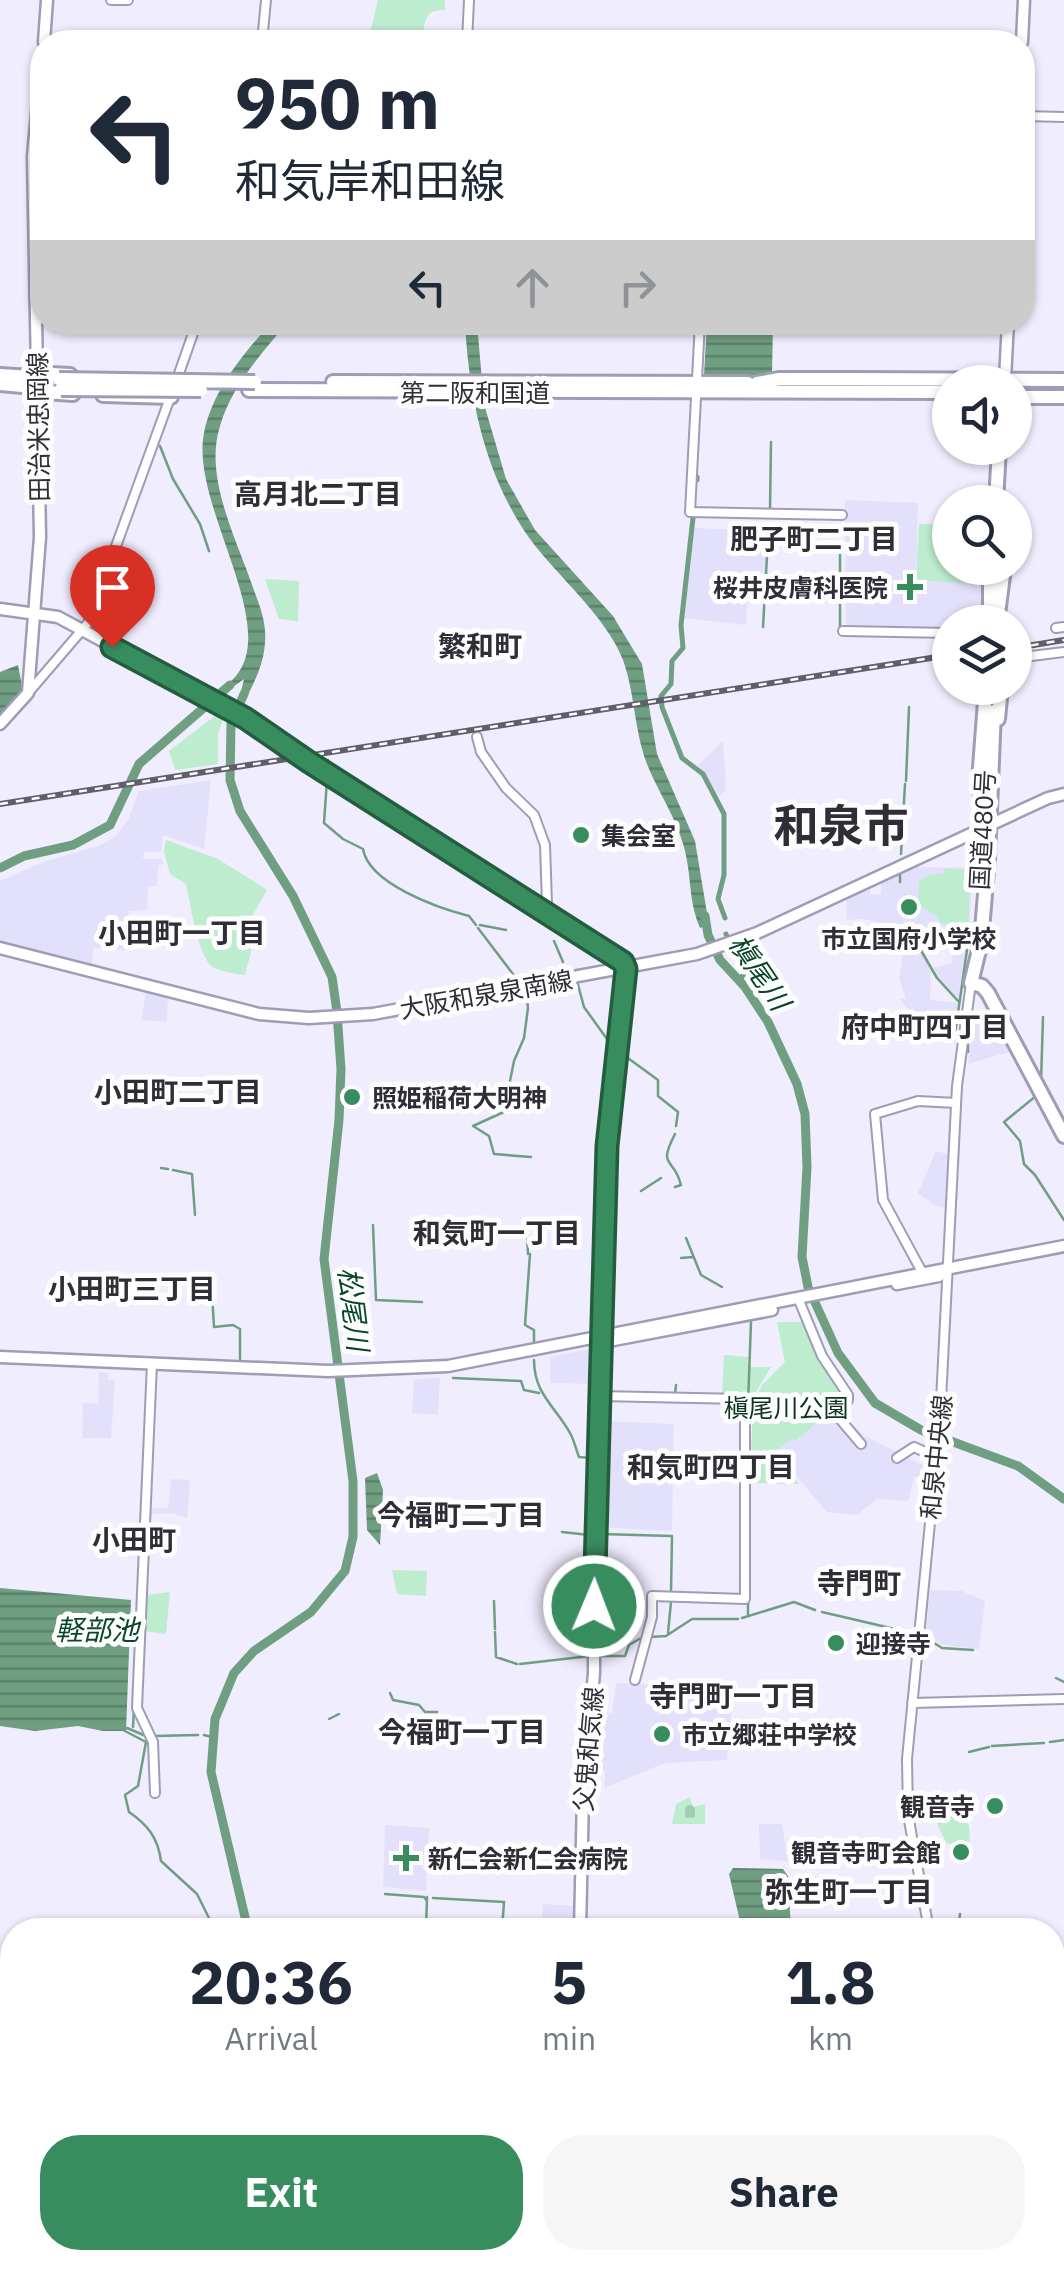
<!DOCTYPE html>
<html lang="en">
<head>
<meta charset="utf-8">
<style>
  body { margin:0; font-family:"IBM Plex Sans","Noto Sans JP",sans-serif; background:#f6f6f7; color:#1f2937; height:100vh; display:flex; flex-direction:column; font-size:38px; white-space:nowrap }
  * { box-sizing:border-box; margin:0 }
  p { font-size:32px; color:#747a83 }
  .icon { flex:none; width:55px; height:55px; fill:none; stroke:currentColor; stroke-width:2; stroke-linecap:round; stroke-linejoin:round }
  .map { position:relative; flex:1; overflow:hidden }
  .drawer { position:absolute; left:0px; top:1918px; width:1065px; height:352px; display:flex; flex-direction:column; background:#fff; border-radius:40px 40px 0 0; box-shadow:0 2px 8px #0004 }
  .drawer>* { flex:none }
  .hud { position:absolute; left:30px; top:30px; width:1005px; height:305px; border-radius:40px; box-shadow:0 2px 8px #0004; background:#fff; color:#1f2937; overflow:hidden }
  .buttons { position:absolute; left:932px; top:365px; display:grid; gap:20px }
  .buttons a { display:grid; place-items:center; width:100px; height:100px; border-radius:50%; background:#fff; box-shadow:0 2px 8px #0004; font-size:50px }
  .pin { position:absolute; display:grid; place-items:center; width:85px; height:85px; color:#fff; margin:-102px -42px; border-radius:50% 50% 50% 0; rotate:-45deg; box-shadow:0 0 10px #0007 }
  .pin .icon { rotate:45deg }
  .me { position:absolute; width:110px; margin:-55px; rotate:1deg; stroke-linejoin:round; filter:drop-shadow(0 0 8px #0008) }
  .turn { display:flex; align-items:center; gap:35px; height:210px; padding:0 40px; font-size:45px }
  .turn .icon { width:130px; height:130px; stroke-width:2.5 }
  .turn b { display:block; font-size:70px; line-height:85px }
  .lanes { display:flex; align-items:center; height:95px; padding:0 40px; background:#0003; justify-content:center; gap:50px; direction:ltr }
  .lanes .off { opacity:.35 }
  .eta { display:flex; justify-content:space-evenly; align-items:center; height:170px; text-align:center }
  .eta b { font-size:60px; font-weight:800; line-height:70px }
  .cta { display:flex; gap:20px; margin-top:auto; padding:20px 40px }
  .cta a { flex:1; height:115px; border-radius:40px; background:#388d5f; color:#fff; font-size:40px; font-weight:800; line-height:115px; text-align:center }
  .cta a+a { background:#f6f6f7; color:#1f2937 }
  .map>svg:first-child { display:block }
  .built { fill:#e3e0fc }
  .grass { fill:url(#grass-dots) }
  .cemetery { fill:url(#cemetery-stones) }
  .green { fill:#bdecce }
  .water { fill:url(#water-rules) }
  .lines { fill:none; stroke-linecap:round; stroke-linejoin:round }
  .stream { stroke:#709e81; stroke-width:2.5 }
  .canal { stroke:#709e81; stroke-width:5 }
  .river { stroke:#709e81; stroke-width:9 }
  .minor-casing { stroke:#9f9cb6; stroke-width:12 }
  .major-casing { stroke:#9f9cb6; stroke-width:15 }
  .highway-casing { stroke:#9f9cb6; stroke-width:18 }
  .minor { stroke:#fff; stroke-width:8 }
  .major { stroke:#fff; stroke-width:10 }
  .highway { stroke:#fff; stroke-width:12 }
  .rail-casing { stroke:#5f5e6a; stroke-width:6 }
  .rail { stroke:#fdfdfd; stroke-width:2.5; stroke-dasharray:8; stroke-linecap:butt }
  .highway-bridge-casing { stroke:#9f9cb6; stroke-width:18; stroke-linecap:butt }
  .highway-bridge { stroke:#fff; stroke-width:12 }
  .route-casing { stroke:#245c3e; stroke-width:25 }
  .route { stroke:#388d5f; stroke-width:18 }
  .poi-dot { fill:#388d5f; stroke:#fdfdfd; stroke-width:4 }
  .labels { text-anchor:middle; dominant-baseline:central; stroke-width:10; stroke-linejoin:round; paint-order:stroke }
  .street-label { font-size:25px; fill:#2f2e38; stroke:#fdfdfd }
  .poi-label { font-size:25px; font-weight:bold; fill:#2f2e38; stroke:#fdfdfd; text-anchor:start }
  .park-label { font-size:25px; fill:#0d3420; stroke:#fdfdfd }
  .neighbourhood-label { font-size:28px; font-weight:bold; fill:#2f2e38; stroke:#fdfdfd }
  .water-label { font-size:28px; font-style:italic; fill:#094529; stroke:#fdfdfd }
  .town-label { font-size:45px; font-weight:bold; fill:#2f2e38; stroke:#fdfdfd }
</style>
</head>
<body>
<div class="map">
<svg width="1064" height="2269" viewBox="0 0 1064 2269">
  <defs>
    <pattern id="grass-dots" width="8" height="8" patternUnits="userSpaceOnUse" patternTransform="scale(2.5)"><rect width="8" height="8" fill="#bdecce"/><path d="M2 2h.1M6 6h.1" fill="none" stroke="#a3cbb2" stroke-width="1.8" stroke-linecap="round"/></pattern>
    <pattern id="cemetery-stones" width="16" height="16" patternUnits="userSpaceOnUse" patternTransform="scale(2.5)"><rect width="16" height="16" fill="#bdecce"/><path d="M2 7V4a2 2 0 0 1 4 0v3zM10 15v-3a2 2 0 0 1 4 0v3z" fill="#a3cbb2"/></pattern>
    <pattern id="water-rules" width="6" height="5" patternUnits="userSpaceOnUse" patternTransform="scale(2.5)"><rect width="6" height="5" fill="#709e81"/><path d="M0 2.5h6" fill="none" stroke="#5c816b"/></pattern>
  </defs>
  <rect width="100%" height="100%" fill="#efedfe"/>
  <path class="built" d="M845,500L918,503L916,580L985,585L983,622H950V629L846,626Z
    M694,528L768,531L765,573H749L746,625L684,618Z
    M723,741L726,790L719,796L698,765Z
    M211,780L204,849L163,835L161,852H144L143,859H162L164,864L158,865L157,886L148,887L147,910L129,911L126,950L93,948L92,968L0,943V881L43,862L98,846L116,836L128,820L139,791Z
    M908,867L973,868L968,947L919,943L903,939L895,925L862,919L847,920L846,896L870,885V895L881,894V880Z
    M904,946L917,947L931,968L930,1000L959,1003L955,1031L937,1033L916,1020L900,999H906L899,978Z
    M953,949L966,950L959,1000L939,980L934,968L952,963Z
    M146,991L168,996L167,1022L142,1020Z
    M972,1023H997L1012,1051L968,1064Z
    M936,1151L947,1154L945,1208L934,1205L918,1193Z
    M590,1349L597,1354L596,1384L550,1383V1357Z
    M99,1372L108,1373V1380H115L111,1438H82L83,1403L98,1404Z
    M440,1378L438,1415L412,1413L414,1379Z
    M825,1405L833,1406L865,1436L928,1468V1476L914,1477L908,1501L877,1499L857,1515L827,1512L774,1449Z
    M602,1421L674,1424L672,1531L600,1527Z
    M171,1479L190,1480L187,1518L172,1513L150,1514V1508H168Z
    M930,1590L962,1591L985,1601L979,1649L943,1645L926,1636Z
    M734,1680L727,1760L665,1763L604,1788L605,1771L593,1767L589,1761L596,1711L612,1713L616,1683L663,1685Z
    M759,1824H782L788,1861L760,1859Z
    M385,1825L429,1828L426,1891L383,1887Z
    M543,1904L576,1906L577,1930H541Z"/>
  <path class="grass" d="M64,1659L124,1664L107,1670L69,1664L70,1715L66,1717L62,1714C59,1698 58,1676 66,1663Z"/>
  <path class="cemetery" d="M690,1797L693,1807L705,1804V1824H672L676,1804Z"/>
  <path class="green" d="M378,0H445V10C423,9 424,24 423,42H368Z
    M919,524H950V568H986L985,585L916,580Z
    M265,579L299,581L298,621L279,619Z
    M216,715L223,719L218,733V764L175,770L169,751Z
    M166,840L218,859L267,890L252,916L251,952L245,975C236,974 221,972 213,967C198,958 190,902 186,884L170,874L164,852Z
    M944,868L971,870L968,925L942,924L934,914L918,905L919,882L931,874H943Z
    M777,1322H802L828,1375L844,1396L834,1406L828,1405L816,1414L820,1420L795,1441L792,1438L776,1451L799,1484L750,1483L753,1404L762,1385L785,1362Z
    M724,1355L748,1357V1367H771L752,1398L722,1397Z
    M392,1570L427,1571L426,1596L397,1594Z
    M170,1592L166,1634L144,1631L145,1595Z
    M946,1811L965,1817L969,1826L970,1841L947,1844L932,1813Z"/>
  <path class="water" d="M271,323H287C262,353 231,387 220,426C204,476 235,536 251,582C258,602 267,621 265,642C264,666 252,686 242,707L238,704L244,679L222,695L219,691C225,686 232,681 236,676C280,623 190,504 204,433C212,391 244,353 271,323Z
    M465,323H477L484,404L506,479L535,530L613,616L642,664L657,754L695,841L709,925L700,928C688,899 692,877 684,847C676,817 658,792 647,764C634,730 635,693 623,660C606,616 558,577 530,539C485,476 469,398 465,323Z
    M707,323H773L772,375H704Z
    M18,665L23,691L0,718V672Z
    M377,1473L383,1490L380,1545L367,1530L365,1478Z
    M0,1588L131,1600L126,1731H103L78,1726L35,1731L0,1726Z
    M733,1868L783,1869L788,1876L791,1930H742L729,1874Z
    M5,2211H12V2250L6,2269H0V2214Z
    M831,2258H893L891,2269H833Z"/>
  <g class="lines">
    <path class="stream" d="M160,446L173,479L200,524L209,551
      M770,509L771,442
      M840,554V628
      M763,627L768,539
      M317,761L328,760V768
      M327,780L324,823L343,839L363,849C369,884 438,908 469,916L476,925
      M906,781L909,707
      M901,854L905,784
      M900,873V882
      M480,925L506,930
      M478,928L519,982
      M900,930L903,941L916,943
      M554,941L563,962
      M919,947L937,978L958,1001
      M577,981L584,1007L612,1046
      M526,991L528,1008L524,1038L514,1061L510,1081L513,1102L506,1111L473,1126L489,1136L494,1154L531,1157
      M954,1041L967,950
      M968,1052V1045
      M621,1053L658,1080V1096L678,1112L676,1126
      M1041,1082L1043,1017
      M1036,1096L1004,1122L1020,1141L1024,1164L1035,1175L1064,1220
      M675,1134C657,1169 674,1156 681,1185L675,1187
      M161,1168L168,1169
      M173,1170L192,1174L195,1215
      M641,1191L661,1178
      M373,1225L376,1300L422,1302
      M527,1233L528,1254
      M686,1238L701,1275L722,1287
      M530,1254L525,1325L534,1330V1343
      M681,1258L693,1257
      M212,1294L214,1327L233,1325L240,1329V1359
      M534,1360C534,1394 555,1406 570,1433C574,1440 576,1449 579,1457L591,1458
      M453,1378L521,1381L524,1390L539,1393
      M675,1394L676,1385
      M748,1404L751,1322
      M562,1532L589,1535
      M599,1537L600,1534L672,1536L671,1592
      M749,1583V1531
      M494,1601L495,1629
      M822,1612L912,1633
      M748,1615V1601
      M742,1618L794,1602L815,1610
      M495,1632L496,1657L517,1664
      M668,1633L671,1602
      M650,1637L666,1636L692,1619H738
      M926,1638L942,1648L973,1650
      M599,1656H625L629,1645L641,1638
      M520,1664L590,1656
      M1056,1678L1064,1682
      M390,1693L393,1700L419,1705L425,1712H437
      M329,1719L339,1714
      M133,1727L134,1708
      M127,1728L146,1736
      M123,1730L146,1742L138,1786L125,1795L129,1812C148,1825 158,1838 161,1861L197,1894L215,1930
      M204,1735L212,1737
      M154,1736L198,1735
      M1050,1742L1064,1740
      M992,1746L1044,1743
      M969,1752L989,1747
      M385,1894L424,1897L427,1901
      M433,1898L504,1902L502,1930
      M426,1930L427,1897
      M958,1930L960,1914
      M505,2269L506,2258"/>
    <path class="canal" d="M697,480V477
      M693,518L681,625L683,648L672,661L671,684L661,696L662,707L682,758L703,774L724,814V875L718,899L725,918
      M726,934L745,972L739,981"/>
    <path class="river" d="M244,694L231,724L230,780L240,811L293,896L332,977L337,1012L341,1069L339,1120L324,1259L353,1481V1537L345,1571L311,1612L254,1651L234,1673L215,1719L211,1772L248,1930
      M0,868L24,856L73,845L110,825L139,764L230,685
      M705,916L708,935L720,960L745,987L768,1022L797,1084L805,1114L807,1167L802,1257L808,1287L838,1353L875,1403L921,1430L1018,1466L1064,1499
      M412,2258L416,2269"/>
    <defs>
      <path id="minor" d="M111,0H128
        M262,42L266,0
        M467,42L469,0
        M1022,116L1064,117
        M700,322L690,512L842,515
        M176,382L197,322
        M1056,628L1064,627
        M843,631L950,633
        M1015,658L1064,652
        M28,693L88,623L171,395
        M477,737L481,752L506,788L534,815L545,845L547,904L545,912
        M922,1272L883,1200L875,1114L918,1101L956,1103
        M798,1298L822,1356L848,1395V1400L834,1412L861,1444
        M152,1363L137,1708L153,1742L155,1793
        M599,1396L742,1399L745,1403V1599L652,1596V1617L635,1680
        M897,1458L914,1447L936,1457
        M912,1703L1064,1699
        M929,1930L908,1815L907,1759L940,1420L957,1086L971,983
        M739,2269L741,2258
        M911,2269L913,2258"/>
      <path id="major" d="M44,42L47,0
        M1022,42L1024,0
        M1005,379L1008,322
        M0,609L58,617L244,717L381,809L618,958L625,969
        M0,724L28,693L40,537L33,156L42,60
        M0,948L259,1014L309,1018L373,1014L697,954L757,933L1048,798L1064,794
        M897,1284L939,1276
        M598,1343L772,1310
        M0,1357L328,1371L448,1366L1064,1246
        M580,1930L583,1795L594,1673V1522L607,1143L625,969
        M0,2197L12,2202
        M114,2258L118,2269
        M562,2269V2258"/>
      <path id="highway" d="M0,375L47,378
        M43,377L50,374L70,375
        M333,382L748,383
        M757,383L779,379H851L1064,380
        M0,384L44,388
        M37,388L45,392L73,394
        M249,390L950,392
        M103,395L171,397
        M1015,397H1064
        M996,502L999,448
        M990,568V622
        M997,622L1004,568
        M994,711L988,858L981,942L971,983L982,986L988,993L1064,1136
        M998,719L1001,688
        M983,812L979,781L986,688"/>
    </defs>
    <use href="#minor" class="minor-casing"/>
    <use href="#major" class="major-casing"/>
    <use href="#highway" class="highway-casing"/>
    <use href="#minor" class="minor"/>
    <use href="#major" class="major"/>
    <use href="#highway" class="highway"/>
    <defs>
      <path id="rail" d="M1015,648L1064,640
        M0,804L950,655"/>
    </defs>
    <use href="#rail" class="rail-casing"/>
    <use href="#rail" class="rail"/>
    <defs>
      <path id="highway-bridge" d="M59,379L255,382
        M61,389L201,390"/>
    </defs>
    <use href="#highway-bridge" class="highway-bridge-casing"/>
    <use href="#highway-bridge" class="highway-bridge"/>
  </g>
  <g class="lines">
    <defs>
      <path id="route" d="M112,647L245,718L309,762L623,962L626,969L607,1146L594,1606"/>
    </defs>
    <use href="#route" class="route-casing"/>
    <use href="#route" class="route"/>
  </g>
  <g class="poi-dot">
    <path d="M905 572h10v10h10v10h-10v10h-10v-10h-10v-10h10z"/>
    <circle cx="581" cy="835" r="10"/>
    <circle cx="909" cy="907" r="10"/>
    <circle cx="352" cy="1097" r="10"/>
    <circle cx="836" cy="1643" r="10"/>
    <circle cx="662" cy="1734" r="10"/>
    <circle cx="995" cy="1806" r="10"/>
    <circle cx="961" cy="1852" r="10"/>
    <path d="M401 1843h10v10h10v10h-10v10h-10v-10h-10v-10h10z"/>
  </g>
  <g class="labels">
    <g class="street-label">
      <text x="475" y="392">第二阪和国道</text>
      <text transform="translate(38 427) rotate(-91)">田治米忠岡線</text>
      <text transform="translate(982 830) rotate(-87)">国道480号</text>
      <text transform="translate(486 994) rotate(-10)">大阪和泉泉南線</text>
      <text transform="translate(936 1457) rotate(-84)">和泉中央線</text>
      <text transform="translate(588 1749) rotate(-85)">父鬼和気線</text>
    </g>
    <g class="poi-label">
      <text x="888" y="587" text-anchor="end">桜井皮膚科医院</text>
      <text x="601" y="835">集会室</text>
      <text x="909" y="938" text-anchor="middle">市立国府小学校</text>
      <text x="372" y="1097">照姫稲荷大明神</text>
      <text x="856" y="1643">迎接寺</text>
      <text x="682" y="1734">市立郷荘中学校</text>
      <text x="975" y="1806" text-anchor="end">観音寺</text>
      <text x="941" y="1852" text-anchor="end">観音寺町会館</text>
      <text x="428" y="1858">新仁会新仁会病院</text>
    </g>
    <g class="park-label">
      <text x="786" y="1407">槇尾川公園</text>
    </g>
    <g class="neighbourhood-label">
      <text x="318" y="493">高月北二丁目</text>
      <text x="814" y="538">肥子町二丁目</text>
      <text x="480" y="645">繁和町</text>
      <text x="182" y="932">小田町一丁目</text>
      <text x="925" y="1026">府中町四丁目</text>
      <text x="178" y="1091">小田町二丁目</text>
      <text x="497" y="1232">和気町一丁目</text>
      <text x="132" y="1288">小田町三丁目</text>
      <text x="711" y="1466">和気町四丁目</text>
      <text x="461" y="1514">今福町二丁目</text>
      <text x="134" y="1539">小田町</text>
      <text x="859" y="1582">寺門町</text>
      <text x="733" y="1695">寺門町一丁目</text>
      <text x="462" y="1731">今福町一丁目</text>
      <text x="849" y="1891">弥生町一丁目</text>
    </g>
    <g class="water-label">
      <text transform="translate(760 972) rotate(56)">槇尾川</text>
      <text transform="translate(354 1309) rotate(83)">松尾川</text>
      <text x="97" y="1629">軽部池</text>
    </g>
    <g class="town-label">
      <text x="841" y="825">和泉市</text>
    </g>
  </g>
</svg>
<div class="buttons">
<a><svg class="icon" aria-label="sound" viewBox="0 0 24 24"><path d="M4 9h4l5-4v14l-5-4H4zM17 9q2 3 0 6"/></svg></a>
<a><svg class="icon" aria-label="search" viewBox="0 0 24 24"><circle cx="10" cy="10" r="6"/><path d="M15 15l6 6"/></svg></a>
<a><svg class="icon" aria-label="layers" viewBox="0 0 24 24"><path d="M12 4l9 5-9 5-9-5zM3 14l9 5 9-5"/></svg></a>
</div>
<div class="pin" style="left:112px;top:647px;background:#d93025"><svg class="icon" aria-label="arrive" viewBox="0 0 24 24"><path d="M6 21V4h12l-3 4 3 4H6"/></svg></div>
<svg class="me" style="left:594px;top:1606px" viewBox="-20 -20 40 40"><circle r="17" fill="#388d5f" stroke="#fff" stroke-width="3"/><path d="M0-11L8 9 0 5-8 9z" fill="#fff"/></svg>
<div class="hud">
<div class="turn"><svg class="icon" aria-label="left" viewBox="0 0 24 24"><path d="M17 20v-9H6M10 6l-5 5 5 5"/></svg><div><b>950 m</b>和気岸和田線</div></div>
<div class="lanes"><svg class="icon" aria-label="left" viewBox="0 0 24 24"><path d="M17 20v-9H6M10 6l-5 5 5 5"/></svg><svg class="icon off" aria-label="ahead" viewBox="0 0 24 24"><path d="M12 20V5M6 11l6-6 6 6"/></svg><svg class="icon off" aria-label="right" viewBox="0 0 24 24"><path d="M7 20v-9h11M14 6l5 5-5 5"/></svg></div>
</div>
<section class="drawer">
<div class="eta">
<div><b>20:36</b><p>Arrival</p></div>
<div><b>5</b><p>min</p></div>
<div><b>1.8</b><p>km</p></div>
</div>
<div class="cta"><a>Exit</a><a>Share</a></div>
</section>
</div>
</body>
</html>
